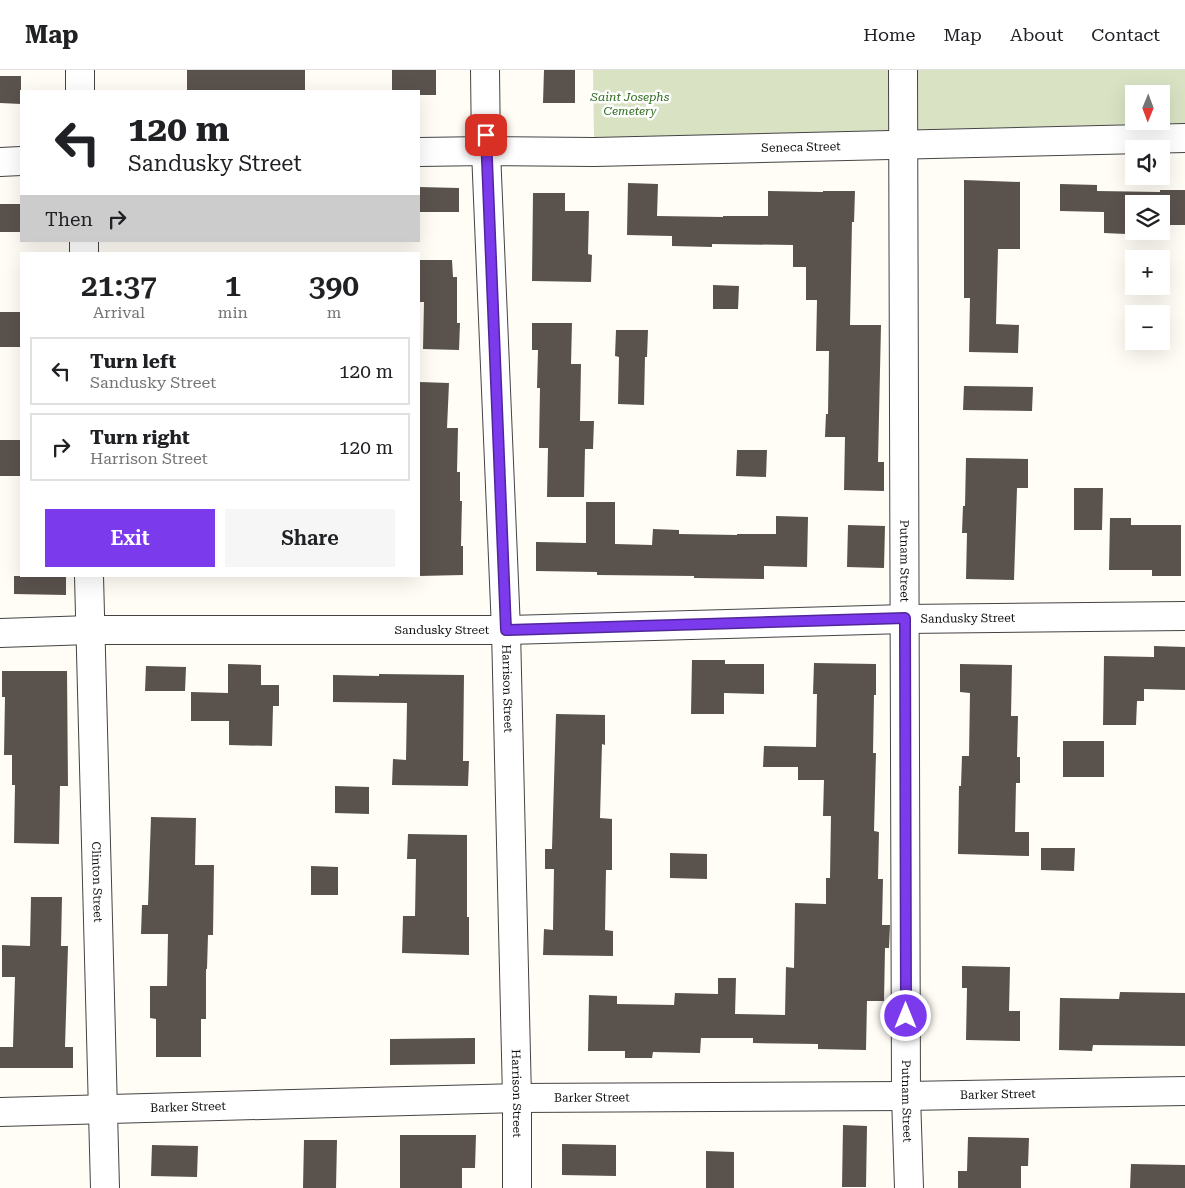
<!DOCTYPE html>
<html lang="en">
<head>
<meta charset="utf-8">
<style>
  body { margin:0; font-family:"Roboto Serif",serif; background:#f6f6f6; color:#202124; height:100vh; display:flex; flex-direction:column; font-size:19px; white-space:nowrap }
  * { box-sizing:border-box; margin:0 }
  p { font-size:16px; color:#757577 }
  .icon { flex:none; width:28px; height:28px; fill:none; stroke:currentColor; stroke-width:2; stroke-linecap:round; stroke-linejoin:round }
  .map { position:relative; flex:1; overflow:hidden }
  .details { position:absolute; left:20px; top:182px; width:400px; height:325px; display:flex; flex-direction:column; background:#fff; border-radius:0px; box-shadow:0 5px 20px #0002 }
  .details>* { flex:none }
  .hud { position:absolute; left:20px; top:20px; width:400px; height:152px; border-radius:0px; box-shadow:0 5px 20px #0002; background:#fff; color:#202124; overflow:hidden }
  .needle { width:32px; rotate:181deg }
  .controls { position:absolute; left:1125px; top:15px; display:grid; gap:10px }
  .controls a { display:grid; place-items:center; width:45px; height:45px; border-radius:0px; background:#fff; box-shadow:0 5px 20px #0002; font-size:25px }
  .pin { position:absolute; display:grid; place-items:center; width:42px; height:42px; color:#fff; margin:-21px; border-radius:10px; box-shadow:0 2px 8px #0006 }
  .me { position:absolute; width:55px; margin:-28px; rotate:0deg; stroke-linejoin:round; filter:drop-shadow(0 0 4px #0008) }
  .turn { display:flex; align-items:center; gap:18px; height:105px; padding:0 25px; font-size:22px }
  .turn .icon { width:65px; height:65px; stroke-width:2.5 }
  .turn b { display:block; font-size:35px; line-height:42px }
  .then { display:flex; align-items:center; height:48px; padding:0 25px; background:#0003; gap:10px; font-size:19px }
  .eta { display:flex; justify-content:space-evenly; align-items:center; height:85px; text-align:center }
  .eta b { font-size:30px; font-weight:600; line-height:35px }
  .primary-button { display:flex; gap:10px; margin-top:auto; padding:10px 25px }
  .primary-button a { flex:1; height:58px; border-radius:0px; background:#7c3aed; color:#fff; font-size:20px; font-weight:600; line-height:58px; text-align:center }
  .primary-button a+a { background:#f6f6f6; color:#202124 }
  ul { padding:0; list-style:none }
  li { display:flex; align-items:center; gap:15px; height:68px; margin:0 10px 8px; padding:0 15px; border:2px solid #e0e0e0; border-radius:0px }
  li div { flex:1 }
  li b { display:block; font-size:19px }
  li em { font-style:normal }
  header { display:flex; align-items:center; gap:30px; box-sizing:border-box; height:70px; padding:0 25px; background:#fff; border-bottom:1px solid #e0e0e0 }
  header strong { font-size:24px }
  nav { display:flex; gap:28px; margin-inline-start:auto; font-size:18px }
  .map>svg:first-child { display:block }
  .cemetery { fill:#d9e3c4; fill-rule:evenodd }
  .building { fill:#5a524d }
  .lines { fill:none; stroke-linecap:round; stroke-linejoin:round }
  .minor-casing { stroke:#444; stroke-width:30 }
  .minor { stroke:#fff; stroke-width:28 }
  .route-casing { stroke:#51269a; stroke-width:12 }
  .route { stroke:#7c3aed; stroke-width:9 }
  .labels { text-anchor:middle; dominant-baseline:central; stroke-width:5; stroke-linejoin:round; paint-order:stroke }
  .park-label { font-size:12px; font-style:italic; fill:#2f6b1f; stroke:#fff }
  .street-label { font-size:12px; fill:#111; stroke:#fff }
</style>
</head>
<body>
<header>
<strong>Map</strong>
<nav><a>Home</a><a>Map</a><a>About</a><a>Contact</a></nav>
</header>
<div class="map">
<svg width="1185" height="1118" viewBox="0 0 1185 1118">
  <rect width="100%" height="100%" fill="#fffdf5"/>
  <path class="cemetery" d="M593,0H1185V53L594,68ZM1134,24H1161V51H1134Z"/>
  <path class="building" d="M187,0H305V21H187Z
    M392,0H436V25H419V21H392Z
    M544,0H575V33H543Z
    M0,6H21V34L0,33Z
    M964,110L1020,112V179H998L996,254L1019,255L1018,283L969,282L970,228H964Z
    M628,113L658,114L657,146L723,147V146H768V121L823,122V121H855L854,152H852L850,255H881L878,392H884V421L844,420L845,367H825L826,344H828L829,281H816L817,230H806V197H793V175L712,174V177L672,176V166L627,165Z
    M1060,114L1097,115V121L1160,122V120H1185V155H1161V134H1134V150H1126V164L1104,163V142L1060,141Z
    M419,117L459,118V142H419Z
    M533,123H565V141H589L588,184L592,185L591,212L532,211Z
    M0,134H21V162H0Z
    M419,190H452L453,207H457V253H460L459,280L423,279L424,232H419Z
    M713,215L739,216L738,239H713Z
    M0,242H21V277H0Z
    M532,253H572L571,294H581L580,351H594L593,379H585L584,427H547L548,378H539L540,318H537L538,280H532Z
    M616,260H648L647,287H645L644,335L618,334L619,287L615,286Z
    M419,312L449,313L447,358H458L457,402H460V431H462L461,476H463V505L419,506Z
    M964,316L1033,317L1032,341L963,340Z
    M0,370H21V406H0Z
    M737,380H767L766,407L736,406Z
    M966,388L1028,389V418H1017L1014,510L966,509L967,463H962L963,436H965Z
    M1074,418H1103L1102,460H1074Z
    M586,432H615V474L652,475L653,459L679,460V464L737,465V464H776V446L808,447L807,497L764,496V509L694,508V506L597,505V502L536,501V472L586,473Z
    M1110,448H1131V455H1181V506H1152V500H1109Z
    M848,455L885,456L884,498L847,497Z
    M14,506H66V525L14,524Z
    M1154,576L1185,577V620L1144,619V631H1137L1136,655H1103L1104,586L1154,587Z
    M692,590H725V594H764V624L724,623V644H691Z
    M814,593L876,594V625H874L873,683H876L874,761L879,762L878,809H883L882,855H890L889,878H885L884,931H867L866,980L818,979V974L753,973V968H701L700,983L653,982L652,988H625V981H588L589,925L617,926V934L674,935L675,923L718,924V908H736L735,944L785,945L786,897L794,898L795,833L826,834V808H830L831,746H823L824,710H798V697H763L764,676L816,677L817,624H813Z
    M228,594L261,595V615H279V636H273L272,676L229,675V651H191V622L228,623Z
    M960,594L1012,595L1011,646H1018L1017,687H1020V713H1016L1015,762H1029V786L958,784L959,716H961L962,686H969L970,623L960,622Z
    M146,596L186,597L185,621H145Z
    M2,601H67L68,716H60L59,774L14,773L15,715H12V685H4L5,627H2Z
    M379,604L464,605L463,691H469L468,716L392,715L393,689L406,690L407,633L333,632V605L379,606Z
    M556,644L605,645V675L602,674L600,748L612,749V800H606L605,860L613,861V886L543,885L544,859L553,860L554,799H545V779H552Z
    M1063,671H1104V707H1063Z
    M335,716L369,717V744L335,743Z
    M151,747L196,748L195,795H214L213,865H208L207,899H206V949H201V987H156V949L150,948V916H167L168,864H141L142,835H148Z
    M408,764L467,765V847H469V885L402,883L403,846H415L416,789H407Z
    M1041,778H1075L1074,801L1041,800Z
    M670,783L707,784V809L670,808Z
    M311,796L338,797V825H311Z
    M31,827H62L61,876H68L65,977H73V998H0V977H13L15,907H2V875L30,876Z
    M962,896L1010,897L1009,941H1020V971L966,970L967,918H962Z
    M1120,922L1185,923V976L1093,975L1092,981L1059,980L1060,928L1119,929Z
    M475,968V994L390,995V969Z
    M843,1055L867,1056L866,1117H842Z
    M400,1065H476L475,1098H462V1118H400Z
    M968,1067L1029,1068L1028,1096H1021V1118H958V1101H967Z
    M304,1070H337L336,1118H303Z
    M562,1074L616,1075V1106L562,1105Z
    M152,1075L198,1076L197,1107L151,1106Z
    M706,1081L734,1082V1118H706Z
    M1131,1094L1185,1095V1118H1130Z"/>
  <g class="lines">
    <defs>
      <g id="minor">
        <path d="M80,0V21"/>
        <path id="s1" d="M485,0L486,81L506,560L517,1028V1118"/>
        <path id="s2" d="M903,0L906,1026L909,1118"/>
        <path id="s3" d="M419,82L486,81L594,82L1185,68"/>
        <path d="M0,92L21,91"/>
        <path d="M84,171V184"/>
        <path id="s4" d="M89,506L105,1118"/>
        <path id="s5" d="M0,563L90,560H506L905,549L1185,546"/>
        <path id="s6" d="M0,1042L517,1028L906,1026L1185,1021"/>
      </g>
    </defs>
    <use href="#minor" class="minor-casing"/>
    <use href="#minor" class="minor"/>
  </g>
  <g class="lines">
    <defs>
      <path id="route" d="M486,65L506,560L905,548L906,946"/>
    </defs>
    <use href="#route" class="route-casing"/>
    <use href="#route" class="route"/>
  </g>
  <g class="labels">
    <g class="park-label">
      <text x="630" y="27">Saint Josephs<tspan x="630" dy="14">Cemetery</tspan></text>
    </g>
    <g class="street-label">
      <text stroke="none"><textPath href="#s3" startOffset="382">Seneca Street</textPath></text>
      <text stroke="none"><textPath href="#s2" startOffset="491">Putnam Street</textPath></text>
      <text stroke="none"><textPath href="#s5" startOffset="968">Sandusky Street</textPath></text>
      <text stroke="none"><textPath href="#s5" startOffset="442">Sandusky Street</textPath></text>
      <text stroke="none"><textPath href="#s1" startOffset="619">Harrison Street</textPath></text>
      <text stroke="none"><textPath href="#s4" startOffset="306">Clinton Street</textPath></text>
      <text stroke="none"><textPath href="#s1" startOffset="1024">Harrison Street</textPath></text>
      <text stroke="none"><textPath href="#s6" startOffset="998">Barker Street</textPath></text>
      <text stroke="none"><textPath href="#s6" startOffset="592">Barker Street</textPath></text>
      <text stroke="none"><textPath href="#s2" startOffset="1031">Putnam Street</textPath></text>
      <text stroke="none"><textPath href="#s6" startOffset="188">Barker Street</textPath></text>
    </g>
  </g>
</svg>
<div class="controls">
<a><svg class="needle" viewBox="-14 -14 28 28"><path d="M0-13l5 13h-10z" fill="#e53935"/><path d="M0 13l5-13h-10z" fill="#757577"/></svg></a>
<a><svg class="icon" aria-label="sound" viewBox="0 0 24 24"><path d="M4 9h4l5-4v14l-5-4H4zM17 9q2 3 0 6"/></svg></a>
<a><svg class="icon" aria-label="layers" viewBox="0 0 24 24"><path d="M12 4l9 5-9 5-9-5zM3 14l9 5 9-5"/></svg></a>
<a>+</a>
<a>−</a>
</div>
<div class="pin" style="left:486px;top:65px;background:#d93025"><svg class="icon" aria-label="arrive" viewBox="0 0 24 24"><path d="M6 21V4h12l-3 4 3 4H6"/></svg></div>
<svg class="me" style="left:906px;top:946px" viewBox="-20 -20 40 40"><circle r="17" fill="#7c3aed" stroke="#fff" stroke-width="3"/><path d="M0-11L8 9 0 5-8 9z" fill="#fff"/></svg>
<div class="hud">
<div class="turn"><svg class="icon" aria-label="left" viewBox="0 0 24 24"><path d="M17 20v-9H6M10 6l-5 5 5 5"/></svg><div><b>120 m</b>Sandusky Street</div></div>
<div class="then">Then<svg class="icon" aria-label="right" viewBox="0 0 24 24"><path d="M7 20v-9h11M14 6l5 5-5 5"/></svg></div>
</div>
<section class="details">
<div class="eta">
<div><b>21:37</b><p>Arrival</p></div>
<div><b>1</b><p>min</p></div>
<div><b>390</b><p>m</p></div>
</div>
<ul>
<li><svg class="icon" aria-label="left" viewBox="0 0 24 24"><path d="M17 20v-9H6M10 6l-5 5 5 5"/></svg><div><b>Turn left</b><p>Sandusky Street</p></div><em>120 m</em></li>
<li><svg class="icon" aria-label="right" viewBox="0 0 24 24"><path d="M7 20v-9h11M14 6l5 5-5 5"/></svg><div><b>Turn right</b><p>Harrison Street</p></div><em>120 m</em></li>
</ul>
<div class="primary-button"><a>Exit</a><a>Share</a></div>
</section>
</div>
</body>
</html>
